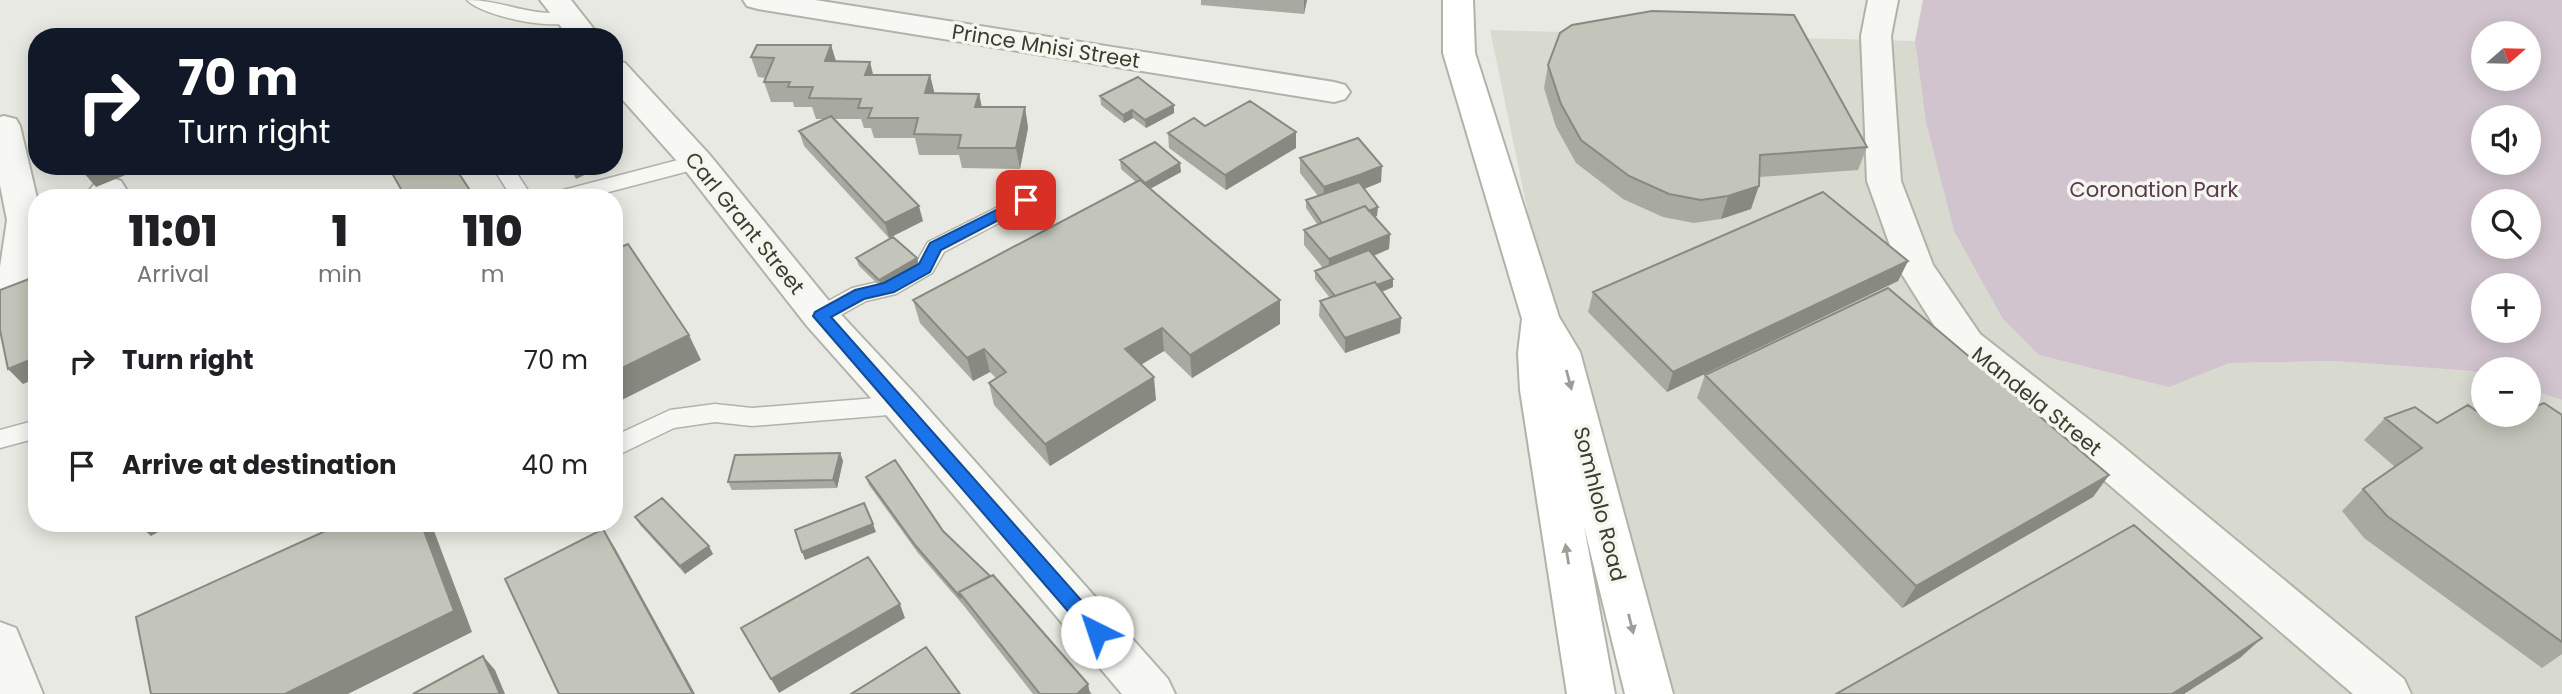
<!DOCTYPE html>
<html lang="en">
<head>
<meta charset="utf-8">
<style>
  body { margin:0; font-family:Poppins,sans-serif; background:#f2f2f2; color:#202124; height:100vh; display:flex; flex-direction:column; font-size:26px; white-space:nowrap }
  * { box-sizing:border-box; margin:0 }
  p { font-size:23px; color:#757577 }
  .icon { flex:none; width:38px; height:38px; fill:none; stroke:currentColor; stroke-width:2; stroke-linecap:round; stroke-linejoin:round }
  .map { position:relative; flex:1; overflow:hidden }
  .sheet { position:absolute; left:28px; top:189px; width:595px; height:343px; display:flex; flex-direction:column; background:#fff; border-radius:28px; box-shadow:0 4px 18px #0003 }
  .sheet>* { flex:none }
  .banner { position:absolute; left:28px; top:28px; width:595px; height:147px; border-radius:28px; box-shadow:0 4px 18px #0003; background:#111827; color:#fff; overflow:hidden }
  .needle { width:46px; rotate:70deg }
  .buttons { position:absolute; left:2471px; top:21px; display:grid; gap:14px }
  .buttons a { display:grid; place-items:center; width:70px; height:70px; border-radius:50%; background:#fff; box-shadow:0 4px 18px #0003; font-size:35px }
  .pin { position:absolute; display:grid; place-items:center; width:60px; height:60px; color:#fff; margin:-30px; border-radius:14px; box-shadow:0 4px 10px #0006 }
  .me { position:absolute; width:77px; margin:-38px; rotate:319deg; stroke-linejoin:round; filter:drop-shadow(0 0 5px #0008) }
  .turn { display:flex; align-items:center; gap:24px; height:147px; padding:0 35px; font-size:32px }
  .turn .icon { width:91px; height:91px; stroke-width:2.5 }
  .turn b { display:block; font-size:49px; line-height:60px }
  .eta { display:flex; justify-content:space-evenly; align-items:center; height:119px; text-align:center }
  .eta b { font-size:42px; font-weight:800; line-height:49px }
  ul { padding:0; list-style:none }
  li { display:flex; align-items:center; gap:21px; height:105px; padding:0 35px }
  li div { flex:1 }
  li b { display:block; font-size:26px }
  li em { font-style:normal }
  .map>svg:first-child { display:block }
  .built { fill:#d8dad0 }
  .green { fill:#d1c4ce; fill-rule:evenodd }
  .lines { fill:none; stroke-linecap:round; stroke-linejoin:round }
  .lane-casing { stroke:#b1b2a8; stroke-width:3 }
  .street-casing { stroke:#b1b2a8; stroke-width:4 }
  .secondary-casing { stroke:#b1b2a8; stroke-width:4 }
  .lane { fill:#f7f7f4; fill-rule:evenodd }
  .street { fill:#f7f7f4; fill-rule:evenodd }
  .secondary { fill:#fff; fill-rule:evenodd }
  .wall { fill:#a8a9a0 }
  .shaded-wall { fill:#888a82 }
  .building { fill:#c3c5ba; stroke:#888a82; stroke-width:2 }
  .oneway { fill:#9e9e96 }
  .route { fill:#1a73e8; stroke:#114b97; stroke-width:2 }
  .labels { text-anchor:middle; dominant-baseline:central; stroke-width:7; stroke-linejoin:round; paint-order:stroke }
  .street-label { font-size:21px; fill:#3c3e2c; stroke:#f6f6f1 }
  .park-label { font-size:21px; fill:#593b4f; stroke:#f6f6f1 }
</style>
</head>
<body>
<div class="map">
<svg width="2562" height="694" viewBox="0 0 2562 694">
  <rect width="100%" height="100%" fill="#e8e9e2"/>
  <path class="built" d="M1490,30L1915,41L1926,123L1954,231L2169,386L2229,363L2334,361L2473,371L2483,374V415H2529V389L2562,400V694H1628Z"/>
  <path class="green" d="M1923,0H2562V400L2529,389V369H2483V374L2472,371L2334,361L2229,363L2169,387L2039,355L2003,319L1954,231L1926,123L1915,41ZM2483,33H2529V79H2483ZM2483,117H2529V163H2483ZM2483,201H2529V247H2483ZM2483,285H2529V331H2483Z"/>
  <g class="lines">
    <defs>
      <path id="lane" d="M467,0C498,0 520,12 551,13C561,13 570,10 577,18C563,34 481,16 467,0Z
        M697,155L704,157L707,162L704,167L586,198H549L552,193Z
        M492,166H512L533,198H512Z
        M1026,193L1033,195L1036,200L1033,205L944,252L932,273L896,294L866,301L828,322L820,324L812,322L809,316L812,310L852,288L882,281L916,263L928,242Z
        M901,396L909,399L913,405L909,411L901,414L752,426L715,422L674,428L614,457V436L670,410L715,404L752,408Z
        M37,420V438L0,448V430Z"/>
      <path id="street" d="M540,0H571L600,37H569Z
        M743,0H815L1334,82L1345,85L1350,92L1345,99L1334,102L758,9L747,6Z
        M1868,0H1898L1891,36L1901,181L1933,265L1980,334L2115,440L2404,679L2411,694H2353L2085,464L1952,354L1898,268L1867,181L1861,36Z
        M614,60L625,63L709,154L833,306L915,394L1168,679L1175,694H1122L887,416L807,326L685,170L614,90Z
        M4,116L16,119L20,126L37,198V265L13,314L0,318V267L7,220L0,185V117Z
        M109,177L121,181L126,189L121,198H83L97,181Z
        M0,622L16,628L43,694H0Z"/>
      <path id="secondary" d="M1443,0H1473L1475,53L1559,317L1580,352L1673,694H1625L1584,526L1615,694H1567L1520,390L1518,353L1522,319L1443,53Z"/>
    </defs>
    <use href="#lane" class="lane-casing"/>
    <use href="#street" class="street-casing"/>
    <use href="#secondary" class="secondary-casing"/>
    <use href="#lane" class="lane"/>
    <use href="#street" class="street"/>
    <use href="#secondary" class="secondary"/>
  </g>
  <path class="wall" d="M1201,0H1307L1304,14L1201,5Z
    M831,45L836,61L873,75H930L934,93L979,94L982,107H1025L1028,128L1020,169L962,168L959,155H919L915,138H874L871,128H864L861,119H834L923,221L889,238L804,146L799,131L826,119H816L812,107H794L793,102H771L764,82L766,78L758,77L751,57Z
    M1548,65L1867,147L1858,170L1759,177L1751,209L1721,219L1694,223L1663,217L1623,199L1576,163L1556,127L1544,88Z
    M1100,96L1174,105V113L1146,128L1133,118L1124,123L1101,105Z
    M1168,133L1296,148L1226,190L1169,148Z
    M1300,158L1381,182L1364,189L1377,216L1375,217L1390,234L1389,249L1374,256L1393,279V287L1382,292L1401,318L1400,333L1345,353L1319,316L1320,301L1330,298L1315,279V271L1323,268L1304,245V230L1317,224L1306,208V200L1318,196L1300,173Z
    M1120,160L1181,172L1150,189L1280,300V324L1192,378L1164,351L1141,365L1156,400L1050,466L994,405L989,383L996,378L990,372L973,381L920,323L913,300L1136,182L1121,169Z
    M856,258H917L919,266L882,288L859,266Z
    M1908,261L1898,281L1667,392L1588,312L1593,292Z
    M1705,375L2109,475L2093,497L1902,608L1697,398Z
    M2562,415V654L2542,668L2364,538L2342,511L2363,489L2395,467L2364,440L2385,418L2437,423H2493Z
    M840,453L843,461L837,488L732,490L728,482Z
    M866,477L943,531L1088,684L1089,690L1092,694H1033L964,606L918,553L869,485Z
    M635,517L713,554L685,574L640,525Z"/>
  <path class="shaded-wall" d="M1304,0H1307L1304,14Z
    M831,45L837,65L825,61Z
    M870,62L875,82L865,75Z
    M930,75L935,95L925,93Z
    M979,94L983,114L975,107Z
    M1174,105V113L1146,128L1145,120Z
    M1025,107L1028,128L1020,169L1016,148Z
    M1132,110L1133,118L1124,123L1123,115Z
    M1296,132V148L1226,190L1225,175Z
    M1180,163L1181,172L1146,191L1145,183Z
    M97,166H145V167L96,187L83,172Z
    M581,166H604L576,179L572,170Z
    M1382,166L1381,182L1359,191L1323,202L1324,187Z
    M1759,186L1751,209L1721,219L1728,196Z
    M919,206L923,221L889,238L885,223Z
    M1378,207L1377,216L1364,221L1324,234Z
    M1390,234L1389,249L1328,274L1329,259Z
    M917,258L919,266L882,288L879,280Z
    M1908,261L1898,281L1667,392L1673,372Z
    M1393,279V287L1339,309V301Z
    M1280,300V324L1192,378L1190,355Z
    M1401,318L1400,333L1345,353V338Z
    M1162,328L1164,351L1128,372L1125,349Z
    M689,335L701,360L614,404V372Z
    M984,349L990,372L973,381L967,358Z
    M37,357V378L23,384L8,369Z
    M1154,377L1156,400L1050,466L1045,444Z
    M840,453L843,461L837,488L833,480Z
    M2109,475L2093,497L1902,608L1916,586Z
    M151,523H174L151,536L142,528Z
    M421,523H431L472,632L348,694H285Z
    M873,524L876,532L805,560L802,552Z
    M603,529L615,548L695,694H693Z
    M709,546L713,554L685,574L680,566Z
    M900,604L905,618L779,693L771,679Z
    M2262,638L2240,658L2184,694H2172Z
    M483,656L495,670L505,694H500Z
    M1088,684L1090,694H1077Z"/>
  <path class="building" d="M1652,11L1794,15L1867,147L1760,155L1759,186L1728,196L1701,200L1669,194L1629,176L1581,140L1561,104L1548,65L1560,33L1572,25Z
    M757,45H831L825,61L870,62L865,75H930L925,93L979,94L975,107H1025L1016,148H958L961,135L914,134L918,118H868L872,108H858L861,99L809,98L813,87H788L790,82H764L774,58L751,57Z
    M1138,77L1174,105L1145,120L1132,110L1123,115L1100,96Z
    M1250,101L1296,132L1225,175L1168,133L1194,118L1205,126Z
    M831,116L919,206L885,223L799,131Z
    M1358,138L1382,166L1359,175L1324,187L1300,158Z
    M1155,142L1180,163L1145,183L1120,160Z
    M81,166H97L83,172Z
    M388,166H454L475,198H406Z
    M569,166H581L572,170Z
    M1140,180L1280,300L1190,355L1162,328L1125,349L1154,377L1045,444L989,383L1006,372L984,349L967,358L913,300Z
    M1359,182L1378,207L1369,211L1365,206L1322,223L1306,200Z
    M1823,192L1908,261L1673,372L1593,292Z
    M1365,206L1390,234L1329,259L1304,230Z
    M893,237L917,258L879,280L856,258Z
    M628,244L689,335L614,372V250Z
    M1369,250L1393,279L1377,285L1375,282L1335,296L1315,271Z
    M37,276V357L8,369L0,330V290Z
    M1375,282L1401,318L1345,338L1320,301Z
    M1888,288L2109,475L1916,586L1705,375Z
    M2544,403L2562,415V642L2387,516L2363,489L2422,448L2385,418L2415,407L2437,423L2468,405L2493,423L2514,415H2529V409Z
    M840,453L833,480L728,482L735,455Z
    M895,460L943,531L990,576L959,592L961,598L915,545L866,477Z
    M662,498L709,546L680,566L635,517Z
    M864,503L873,524L802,552L795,530Z
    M140,523H151L142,528Z
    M343,523H421L454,611L285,694H151L136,617Z
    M2134,525L2262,638L2172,694H1836Z
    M603,529L693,694H559L505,579Z
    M868,557L900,604L771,679L741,628Z
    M993,575L1088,684L1077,694H1040L959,592Z
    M926,647L960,694H851Z
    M483,656L500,694H413Z"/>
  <defs><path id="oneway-solid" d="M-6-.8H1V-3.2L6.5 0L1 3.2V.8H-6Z" transform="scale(1.75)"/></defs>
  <g class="oneway">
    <use href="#oneway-solid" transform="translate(1569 380) rotate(75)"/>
    <use href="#oneway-solid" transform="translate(1567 554) rotate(-99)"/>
    <use href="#oneway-solid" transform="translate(1631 624) rotate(76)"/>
  </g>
  <path class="route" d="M1026,195L1033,200L1031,203L941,250L930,272L894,292L864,299L831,317L1104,626L1107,632L1104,638L1097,640L1091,638L813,316L815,312L855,290L884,283L919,264L930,243Z"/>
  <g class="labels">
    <g class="street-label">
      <text transform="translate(1046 46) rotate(9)">Prince Mnisi Street</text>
      <text transform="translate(745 223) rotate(51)">Carl Grant Street</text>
      <text transform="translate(2037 401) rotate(39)">Mandela Street</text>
      <text transform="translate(1600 504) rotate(76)">Somhlolo Road</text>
    </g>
    <g class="park-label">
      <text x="2154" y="189">Coronation Park</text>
    </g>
  </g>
</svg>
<div class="buttons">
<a><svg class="needle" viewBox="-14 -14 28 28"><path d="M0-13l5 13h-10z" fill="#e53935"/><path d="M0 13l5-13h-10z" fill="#757577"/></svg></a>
<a><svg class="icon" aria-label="sound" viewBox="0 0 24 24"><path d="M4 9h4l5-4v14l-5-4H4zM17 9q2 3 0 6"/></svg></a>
<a><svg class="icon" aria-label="search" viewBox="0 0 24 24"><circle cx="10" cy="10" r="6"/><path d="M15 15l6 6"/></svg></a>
<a>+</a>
<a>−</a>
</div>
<div class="pin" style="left:1026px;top:200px;background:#d93025"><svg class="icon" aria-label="arrive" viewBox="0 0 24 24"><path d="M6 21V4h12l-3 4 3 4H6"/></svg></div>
<svg class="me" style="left:1097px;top:632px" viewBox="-20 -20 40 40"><circle r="19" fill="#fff"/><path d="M0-13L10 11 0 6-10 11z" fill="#1a73e8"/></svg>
<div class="banner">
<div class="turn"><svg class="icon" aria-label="right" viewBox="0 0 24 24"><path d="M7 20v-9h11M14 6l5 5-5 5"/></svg><div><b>70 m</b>Turn right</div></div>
</div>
<section class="sheet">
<div class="eta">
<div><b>11:01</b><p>Arrival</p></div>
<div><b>1</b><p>min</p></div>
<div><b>110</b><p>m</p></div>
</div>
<ul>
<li><svg class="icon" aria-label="right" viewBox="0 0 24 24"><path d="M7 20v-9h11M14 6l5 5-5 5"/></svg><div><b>Turn right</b></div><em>70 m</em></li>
<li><svg class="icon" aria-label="arrive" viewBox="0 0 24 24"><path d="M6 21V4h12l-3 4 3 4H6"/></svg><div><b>Arrive at destination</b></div><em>40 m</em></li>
</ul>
</section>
</div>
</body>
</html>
